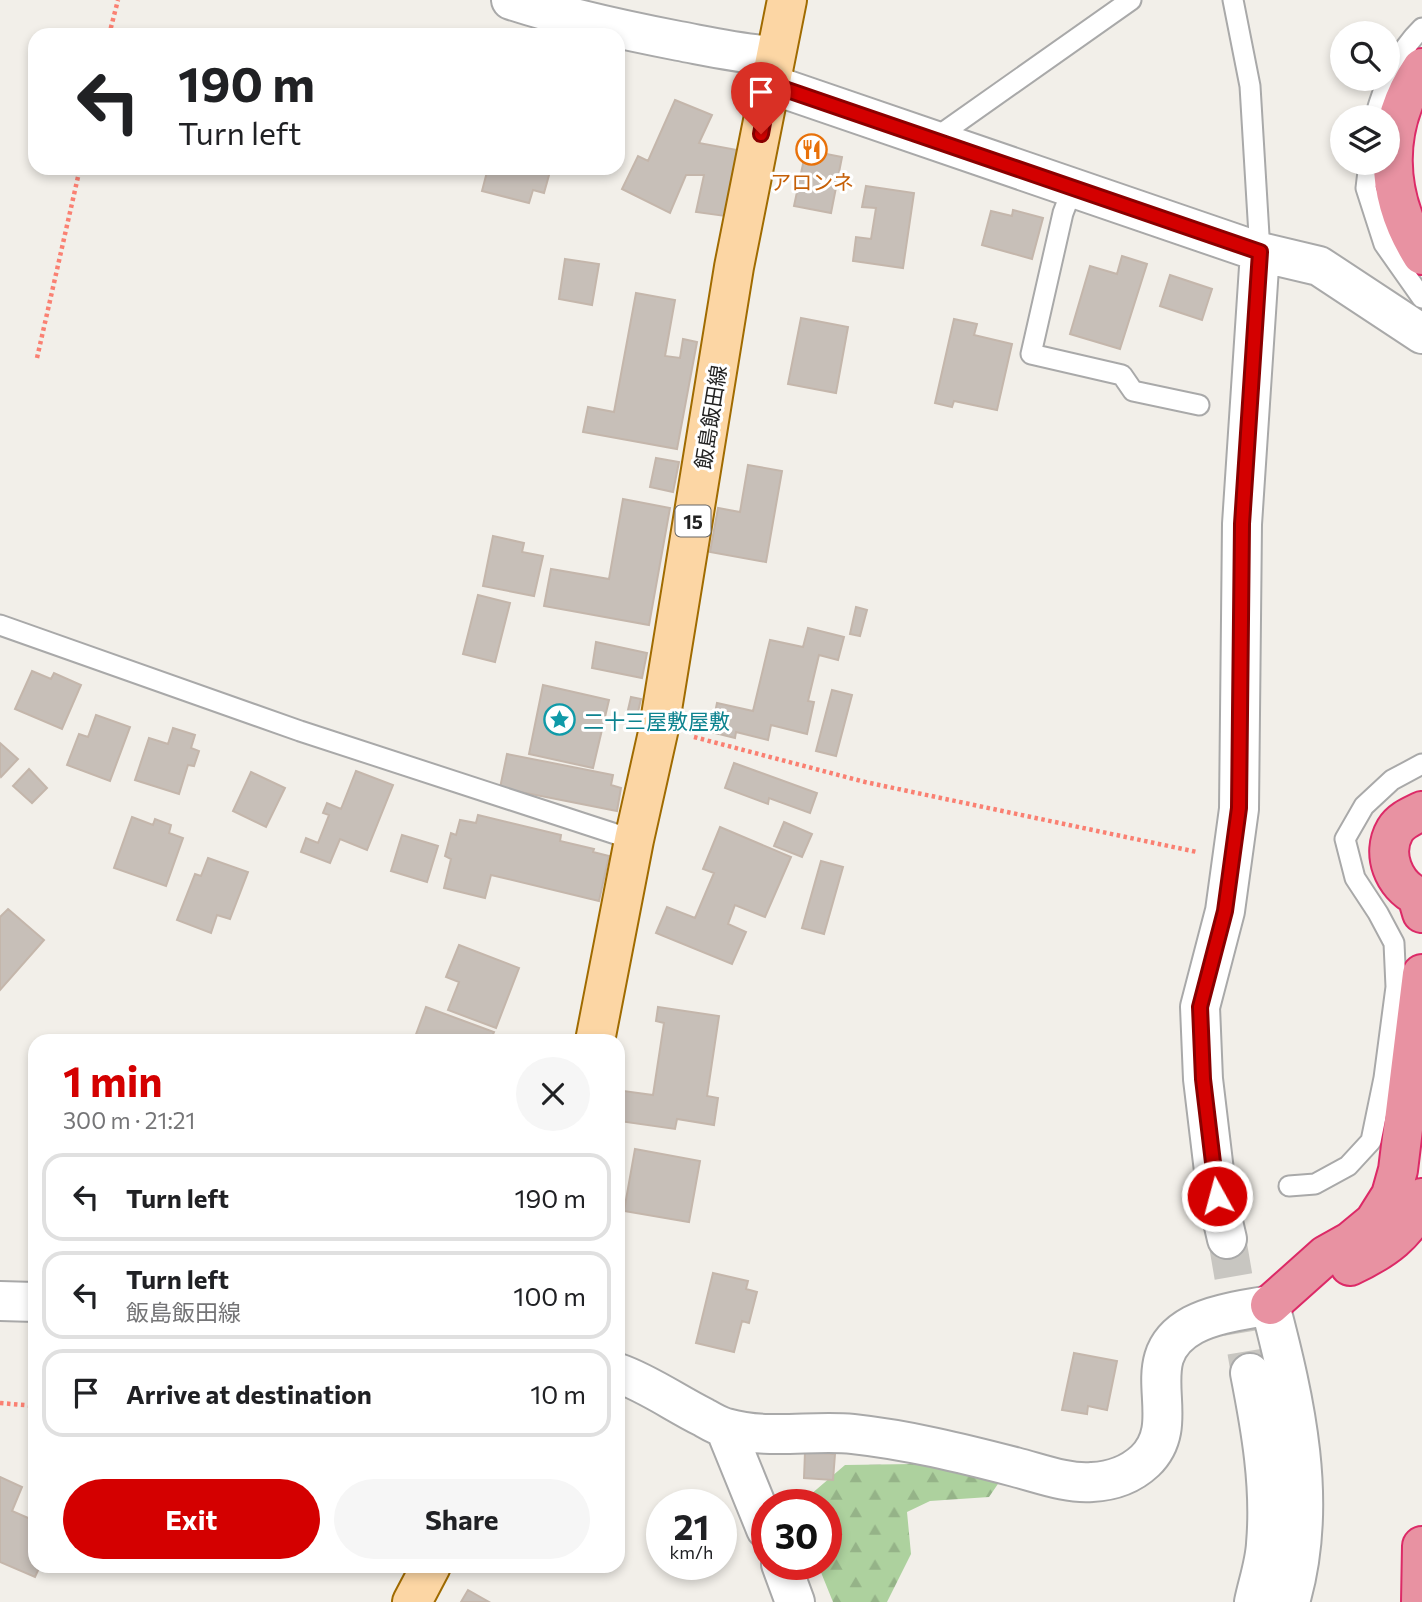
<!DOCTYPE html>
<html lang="en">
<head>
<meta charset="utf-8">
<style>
  body { margin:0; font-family:Commissioner,"Noto Sans JP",sans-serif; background:#f6f6f6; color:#202124; height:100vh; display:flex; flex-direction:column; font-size:26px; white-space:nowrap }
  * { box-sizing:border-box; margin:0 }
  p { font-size:23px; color:#757577 }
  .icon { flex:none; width:38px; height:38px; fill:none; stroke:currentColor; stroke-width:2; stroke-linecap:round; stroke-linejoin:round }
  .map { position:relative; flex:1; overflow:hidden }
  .sheet { position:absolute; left:28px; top:1034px; width:597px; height:539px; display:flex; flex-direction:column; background:#fff; border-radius:21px; box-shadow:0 4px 10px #0003 }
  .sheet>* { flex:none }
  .guide { position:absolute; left:28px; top:28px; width:597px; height:147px; border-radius:21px; box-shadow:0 4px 10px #0003; background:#fff; color:#202124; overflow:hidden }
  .buttons { position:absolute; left:1330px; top:21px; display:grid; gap:14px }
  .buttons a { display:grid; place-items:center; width:70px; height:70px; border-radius:50%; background:#fff; box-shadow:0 4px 10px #0003; font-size:35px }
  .speed { position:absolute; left:646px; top:1489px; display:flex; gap:14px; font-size:35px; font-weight:700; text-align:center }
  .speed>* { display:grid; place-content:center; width:91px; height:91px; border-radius:50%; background:#fff; box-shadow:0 4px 10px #0003; line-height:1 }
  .speed small { font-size:18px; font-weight:400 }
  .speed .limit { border:10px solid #d22; background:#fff; color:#111 }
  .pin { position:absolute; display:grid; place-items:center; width:60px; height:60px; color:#fff; margin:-72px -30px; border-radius:50% 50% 50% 0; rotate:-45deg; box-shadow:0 0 7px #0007 }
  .pin .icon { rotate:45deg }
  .me { position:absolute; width:77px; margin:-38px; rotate:353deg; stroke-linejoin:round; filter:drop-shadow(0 0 5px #0008) }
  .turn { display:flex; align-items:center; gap:24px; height:147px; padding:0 35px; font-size:32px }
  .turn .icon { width:91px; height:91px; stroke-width:2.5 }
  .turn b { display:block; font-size:49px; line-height:60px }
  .round { display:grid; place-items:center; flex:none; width:74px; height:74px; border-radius:37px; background:#f6f6f6 }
  .headline { display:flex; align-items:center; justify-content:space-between; height:119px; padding:0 35px }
  h1 { font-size:42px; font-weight:700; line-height:52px; color:#d40000 }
  .action { display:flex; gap:14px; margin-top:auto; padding:14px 35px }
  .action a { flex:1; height:80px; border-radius:42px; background:#d40000; color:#fff; font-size:28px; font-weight:700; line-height:80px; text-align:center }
  .action a+a { background:#f6f6f6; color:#202124 }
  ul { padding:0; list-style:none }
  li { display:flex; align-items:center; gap:21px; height:88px; margin:0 14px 10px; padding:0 21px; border:4px solid #e0e0e0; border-radius:21px }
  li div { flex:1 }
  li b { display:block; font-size:26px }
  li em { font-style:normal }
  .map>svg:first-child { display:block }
  .forest { fill:url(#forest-firs) }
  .building { fill:#c7bfb8; stroke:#c4b6ab; stroke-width:2 }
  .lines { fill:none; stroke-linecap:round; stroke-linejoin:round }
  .minor-tunnel { stroke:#c8c6c1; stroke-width:38; stroke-dasharray:38 19; stroke-linecap:butt }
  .service-casing { stroke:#a9a9a9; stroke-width:23 }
  .minor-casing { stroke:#a9a9a9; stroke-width:42 }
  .tertiary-casing { stroke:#a9a9a9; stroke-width:42 }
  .primary-casing { stroke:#a06b00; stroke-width:42 }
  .motorway-casing { stroke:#dc2a67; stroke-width:42 }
  .path { stroke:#fa8072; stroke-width:4.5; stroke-dasharray:3.5 3.5; stroke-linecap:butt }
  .service { stroke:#fff; stroke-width:19 }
  .minor { stroke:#fff; stroke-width:38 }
  .tertiary { stroke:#fff; stroke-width:38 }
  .primary { stroke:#fcd6a4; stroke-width:38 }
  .motorway { stroke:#e892a2; stroke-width:38 }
  .route-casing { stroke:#8a0000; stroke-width:18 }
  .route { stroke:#d40000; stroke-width:12 }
  .labels { text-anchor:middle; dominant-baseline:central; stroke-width:6; stroke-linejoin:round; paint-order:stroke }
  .shield { fill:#fff; stroke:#646464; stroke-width:2 }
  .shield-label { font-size:19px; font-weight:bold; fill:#222 }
  .food-label { font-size:21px; fill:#c56008; stroke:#fff }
  .street-label { font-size:21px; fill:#222; stroke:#fff }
  .culture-label { font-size:21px; fill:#0d838f; stroke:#fff; text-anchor:start }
</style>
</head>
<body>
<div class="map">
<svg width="1422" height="1602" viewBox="0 0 1422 1602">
  <defs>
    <pattern id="forest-firs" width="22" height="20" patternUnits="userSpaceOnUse" patternTransform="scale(1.75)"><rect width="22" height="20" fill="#add19e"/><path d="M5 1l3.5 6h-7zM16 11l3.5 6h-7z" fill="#95b388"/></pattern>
  </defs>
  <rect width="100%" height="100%" fill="#f2efe9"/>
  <path class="forest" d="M913,1464L1002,1478L989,1497L930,1501L907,1512L911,1554L887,1602H833L818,1565L826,1564V1505H804L803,1501L845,1465Z"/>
  <path class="building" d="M675,100L712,115L699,143L737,150L725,216L696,212L704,175H686L670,213L622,189L638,156L648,161Z
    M806,150L842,157L831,213L794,206Z
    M488,168H551L544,193L533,190L529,203L482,191Z
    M866,186L914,193L903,268L853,261L856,237L871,239L876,208L862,207Z
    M1013,210L1043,218L1032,259L982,245L991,211L1012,216Z
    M1122,256L1147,264L1120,349L1070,334L1090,266L1117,274Z
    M565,259L599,264L592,305L559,299Z
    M1170,275L1212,289L1202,320L1160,306Z
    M636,293L675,300L665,356L680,358L683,339L697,342L677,449L583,432L588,407L614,412Z
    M801,318L848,327L836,393L788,384Z
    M954,319L977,324L974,335L1012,344L997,410L954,401L952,407L935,403Z
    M656,458L679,462L673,492L650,487Z
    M748,465L782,471L766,562L710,552L718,508L740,512Z
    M623,499L670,508L649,625L544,606L551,569L609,579Z
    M493,536L524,543L522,552L543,556L534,596L483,586Z
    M478,595L510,603L495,662L463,654Z
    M856,607L867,610L860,636L850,634Z
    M808,628L844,637L838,660L819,655L808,701L814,702L807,734L771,725L768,740L736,732L735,738L711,732L717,703L753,711L770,640L803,647Z
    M596,642L647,653L642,678L592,668Z
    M32,671L51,679L54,673L81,685L62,729L15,709Z
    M543,685L609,700L593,768L529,754Z
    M832,690L852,695L836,756L816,751Z
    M631,697L641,699L635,725L625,723Z
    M96,715L130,727L110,781L67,765L79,734L88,737Z
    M173,728L195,735L191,748L199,751L194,766L188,765L179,794L135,780L149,738L168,744Z
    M0,743L18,759L1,777L0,775Z
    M507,754L613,775L611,785L621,788L617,811L500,788Z
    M734,763L817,793L810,813L769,798L768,804L725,788Z
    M29,769L47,788L32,803L13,786Z
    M356,771L393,785L367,850L340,839L330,863L301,852L306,838L318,843L329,815L323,813L327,803L341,809Z
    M251,772L285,788L266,827L233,811Z
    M478,815L561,835L560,841L594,849L593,852L609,856L599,901L491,875L485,898L444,888L451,859L445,856L451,833L456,835L460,820L476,823Z
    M132,817L153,825L155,819L171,825L169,833L183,838L166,886L114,868Z
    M784,822L812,834L802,857L774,846Z
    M720,827L791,857L765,917L735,905L728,924L746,932L732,964L656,933L667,907L695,918L714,873L703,869Z
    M402,835L438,846L427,882L391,871Z
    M208,858L248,872L230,919L217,915L211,933L177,920L195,874L201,876Z
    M821,861L843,867L824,934L802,928Z
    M8,909L44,940L0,990V917Z
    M459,945L519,968L496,1028L448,1010L459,982L446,977Z
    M426,1007L494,1032L490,1041H428L415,1037Z
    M658,1007L719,1016L707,1096L718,1098L714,1125L677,1119L675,1129L619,1121L624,1091L653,1095L664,1023L656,1021Z
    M635,1149L700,1161L689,1222L624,1211Z
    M713,1273L748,1281L746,1289L757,1292L749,1323L742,1321L734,1352L696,1343Z
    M1074,1353L1117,1361L1107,1410L1088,1406L1087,1414L1062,1410Z
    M805,1452L835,1454L833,1480L804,1478Z
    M0,1477L22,1487L12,1511L35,1521V1566H40L35,1577L0,1562Z
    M468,1590L489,1602H461Z"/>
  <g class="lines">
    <path class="minor-tunnel" d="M1227,1239L1250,1373"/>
    <defs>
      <path id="service" d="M1233,0L1250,86L1260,252
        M1375,117C1384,85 1397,52 1422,28
        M934,139L1131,0
        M1369,163L1366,188L1384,244L1422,298
        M1073,187L1063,213L1031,354L1122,375L1133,391L1199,405
        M0,625L300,731L634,840
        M1289,1186L1315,1184L1348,1166L1371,1141L1384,1078L1396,987L1394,943L1378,913L1355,878L1345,839L1364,806L1392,780L1422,764"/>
      <path id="minor" d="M511,0C566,18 622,30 679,41C711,47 742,54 775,56
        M770,84L1260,252L1319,266L1422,334
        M1227,1239L1217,1196L1203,1079L1200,1007L1225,911L1239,809L1242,524L1260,252
        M1250,1373C1261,1429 1271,1486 1266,1544C1265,1563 1258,1583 1254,1602"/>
      <path id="tertiary" d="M0,1301L35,1302
        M618,1373C647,1383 675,1403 703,1417C710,1421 718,1426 726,1428C767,1440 812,1430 853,1434C908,1440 961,1453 1015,1467C1039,1473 1067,1484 1092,1482C1113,1481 1130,1475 1145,1461C1188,1420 1130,1359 1193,1325C1216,1313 1245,1310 1270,1305C1295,1400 1319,1504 1290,1602
        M725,1428L766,1529
        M781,1564L795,1602"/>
      <path id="primary" d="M595,1041L634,840L659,728L734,267L787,0
        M412,1602L431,1566"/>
      <path id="motorway" d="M1422,68C1382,127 1384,195 1422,255
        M1422,811C1412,816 1401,820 1395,830C1381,854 1394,885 1417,896L1422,913
        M1350,1266C1382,1251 1410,1233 1422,1198
        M1270,1305L1326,1255L1351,1241L1374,1222L1391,1195L1398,1170L1422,974
        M1421,1602L1422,1546"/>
    </defs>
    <use href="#service" class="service-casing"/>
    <use href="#minor" class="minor-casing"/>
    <use href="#tertiary" class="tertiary-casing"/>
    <use href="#primary" class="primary-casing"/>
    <use href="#motorway" class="motorway-casing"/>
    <path class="path" d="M109,35L118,0
      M37,358L80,168
      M694,737L865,782L1197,852
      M0,1403L35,1406"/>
    <use href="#service" class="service"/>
    <use href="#minor" class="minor"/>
    <use href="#tertiary" class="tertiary"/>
    <use href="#primary" class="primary"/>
    <use href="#motorway" class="motorway"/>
  </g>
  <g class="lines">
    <defs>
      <path id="route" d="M761,134L770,84L1260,252L1242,524L1239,808L1225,911L1200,1007L1203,1079L1217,1196"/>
    </defs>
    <use href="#route" class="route-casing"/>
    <use href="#route" class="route"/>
  </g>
  <defs>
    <symbol id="restaurant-ring" viewBox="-11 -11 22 22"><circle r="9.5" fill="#fff" stroke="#e8710a" stroke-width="1.5"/><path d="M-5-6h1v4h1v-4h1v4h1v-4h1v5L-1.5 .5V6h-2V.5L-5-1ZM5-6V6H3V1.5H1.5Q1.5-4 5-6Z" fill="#e8710a"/></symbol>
    <symbol id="sight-ring" viewBox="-11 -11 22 22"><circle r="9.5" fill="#fff" stroke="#0f9aa8" stroke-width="1.5"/><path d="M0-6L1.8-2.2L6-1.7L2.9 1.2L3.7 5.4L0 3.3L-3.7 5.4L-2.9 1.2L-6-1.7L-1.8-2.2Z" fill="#0f9aa8"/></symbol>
  </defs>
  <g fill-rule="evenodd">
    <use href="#restaurant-ring" x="794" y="132" width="35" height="35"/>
    <use href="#sight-ring" x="542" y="702" width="35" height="35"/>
  </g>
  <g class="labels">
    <rect class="shield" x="675.5" y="505.5" width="35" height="31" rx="5"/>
    <g class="shield-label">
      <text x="693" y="521">15</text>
    </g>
    <g class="food-label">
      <text x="812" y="181">アロンネ</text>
    </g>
    <g class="street-label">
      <text transform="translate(710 417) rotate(-81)">飯島飯田線</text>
    </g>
    <g class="culture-label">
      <text x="583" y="720">二十三屋敷屋敷</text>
    </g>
  </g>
</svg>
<div class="buttons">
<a><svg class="icon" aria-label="search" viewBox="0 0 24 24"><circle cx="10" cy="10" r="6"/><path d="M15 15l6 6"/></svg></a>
<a><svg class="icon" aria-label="layers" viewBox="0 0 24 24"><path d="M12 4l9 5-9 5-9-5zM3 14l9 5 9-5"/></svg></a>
</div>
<div class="speed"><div>21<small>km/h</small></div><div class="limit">30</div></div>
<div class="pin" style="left:761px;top:134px;background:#d93025"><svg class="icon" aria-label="arrive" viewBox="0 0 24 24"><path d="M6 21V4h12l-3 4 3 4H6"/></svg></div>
<svg class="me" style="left:1217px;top:1196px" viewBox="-20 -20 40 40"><circle r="17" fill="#d40000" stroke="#fff" stroke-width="3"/><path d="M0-11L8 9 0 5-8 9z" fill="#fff"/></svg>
<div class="guide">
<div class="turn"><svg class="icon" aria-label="left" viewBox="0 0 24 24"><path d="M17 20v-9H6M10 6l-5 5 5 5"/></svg><div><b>190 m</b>Turn left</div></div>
</div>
<section class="sheet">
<div class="headline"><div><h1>1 min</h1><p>300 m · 21:21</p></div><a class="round"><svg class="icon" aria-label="close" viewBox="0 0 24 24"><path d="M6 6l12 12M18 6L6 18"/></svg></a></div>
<ul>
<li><svg class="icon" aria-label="left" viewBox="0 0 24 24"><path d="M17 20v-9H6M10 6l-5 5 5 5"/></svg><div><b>Turn left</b></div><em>190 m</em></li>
<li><svg class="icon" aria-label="left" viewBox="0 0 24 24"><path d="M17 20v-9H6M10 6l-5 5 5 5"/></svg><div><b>Turn left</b><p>飯島飯田線</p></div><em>100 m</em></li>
<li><svg class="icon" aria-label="arrive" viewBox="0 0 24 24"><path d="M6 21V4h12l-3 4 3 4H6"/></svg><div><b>Arrive at destination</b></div><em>10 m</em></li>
</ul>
<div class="action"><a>Exit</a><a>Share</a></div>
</section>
</div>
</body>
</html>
